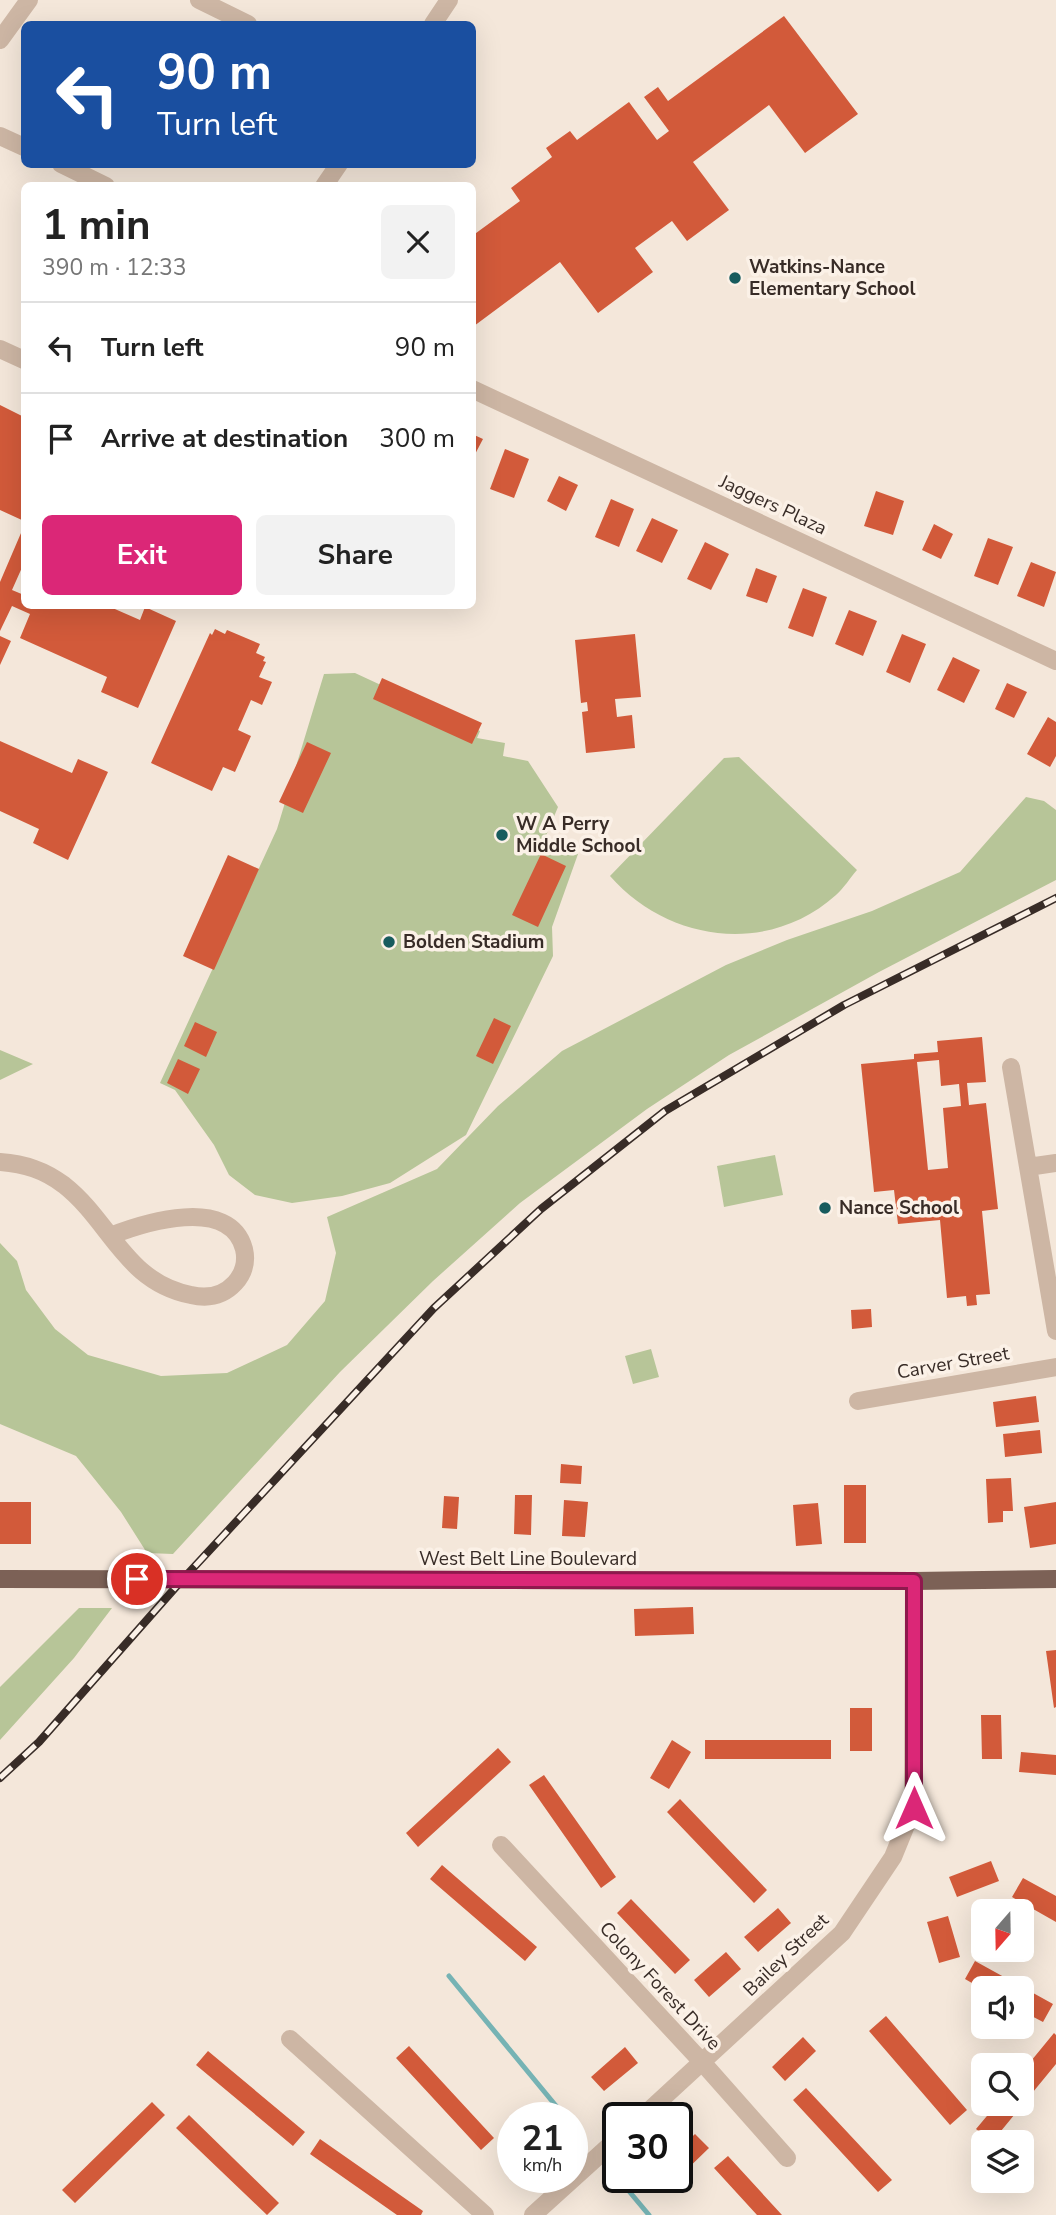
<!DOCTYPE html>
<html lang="en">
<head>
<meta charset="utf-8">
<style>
  body { margin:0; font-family:"Nunito Sans",sans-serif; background:#f2f2f2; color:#222; height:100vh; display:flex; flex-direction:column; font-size:26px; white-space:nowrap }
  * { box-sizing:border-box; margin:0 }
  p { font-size:23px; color:#767676 }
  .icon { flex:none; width:38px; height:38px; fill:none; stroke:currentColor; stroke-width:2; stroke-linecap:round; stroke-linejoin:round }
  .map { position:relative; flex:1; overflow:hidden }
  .panel { position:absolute; left:21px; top:182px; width:455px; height:427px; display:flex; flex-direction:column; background:#fff; border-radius:10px; box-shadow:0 7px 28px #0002 }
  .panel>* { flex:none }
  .top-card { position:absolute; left:21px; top:21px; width:455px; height:147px; border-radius:10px; box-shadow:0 7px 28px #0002; background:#1a4fa0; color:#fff; overflow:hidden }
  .needle { width:46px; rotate:200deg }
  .controls { position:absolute; left:971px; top:1899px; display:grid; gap:14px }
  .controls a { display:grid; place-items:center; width:63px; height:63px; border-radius:10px; background:#fff; box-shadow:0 7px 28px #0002; font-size:35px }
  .speed { position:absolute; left:497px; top:2102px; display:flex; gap:14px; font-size:35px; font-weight:700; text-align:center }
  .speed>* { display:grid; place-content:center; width:91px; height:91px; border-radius:50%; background:#fff; box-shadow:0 7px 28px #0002; line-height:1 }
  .speed small { font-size:18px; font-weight:400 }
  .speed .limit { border:4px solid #111; border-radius:10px; background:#fff; color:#111 }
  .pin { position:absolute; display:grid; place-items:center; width:60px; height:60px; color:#fff; margin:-30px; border:4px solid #fff; border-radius:50%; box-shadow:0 2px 7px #0007 }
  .me { position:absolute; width:77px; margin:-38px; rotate:0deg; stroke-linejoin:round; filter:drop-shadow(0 0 5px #0008) }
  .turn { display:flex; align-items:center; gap:24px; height:147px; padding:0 21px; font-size:32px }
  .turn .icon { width:91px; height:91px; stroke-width:2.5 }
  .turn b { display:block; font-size:49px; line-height:60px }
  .round { display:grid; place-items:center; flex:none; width:74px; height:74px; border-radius:10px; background:#f2f2f2 }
  .summary { display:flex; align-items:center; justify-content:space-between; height:119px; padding:0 21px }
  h1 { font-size:42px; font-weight:700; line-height:52px }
  .button { display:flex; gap:14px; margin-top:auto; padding:14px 21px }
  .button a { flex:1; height:80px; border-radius:10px; background:#db2777; color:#fff; font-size:28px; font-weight:700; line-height:80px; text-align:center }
  .button a+a { background:#f2f2f2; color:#222 }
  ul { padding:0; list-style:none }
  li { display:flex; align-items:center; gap:21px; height:91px; padding:0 21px; border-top:2px solid #e0e0e0 }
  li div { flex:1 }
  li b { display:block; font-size:26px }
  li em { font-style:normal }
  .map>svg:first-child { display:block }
  .green { fill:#b7c598 }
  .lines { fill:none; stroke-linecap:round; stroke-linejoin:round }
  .stream { stroke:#76b3b4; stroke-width:5 }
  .building { fill:#d25a3a; fill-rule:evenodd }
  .minor { stroke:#cdb6a4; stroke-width:18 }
  .tertiary { stroke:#cdb6a4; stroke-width:18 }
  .primary { stroke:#7c6156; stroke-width:18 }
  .rail-casing { stroke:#382c27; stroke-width:8 }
  .rail { stroke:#fbf1e7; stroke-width:5; stroke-dasharray:16; stroke-linecap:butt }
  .route-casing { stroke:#8e194d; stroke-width:18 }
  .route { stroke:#db2777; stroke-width:12 }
  .poi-dot { fill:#185c5e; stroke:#fbf1e7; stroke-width:2.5 }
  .labels { text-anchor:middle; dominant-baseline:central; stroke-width:7; stroke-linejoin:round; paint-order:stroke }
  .poi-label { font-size:19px; font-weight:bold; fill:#382c27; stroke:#fbf1e7; text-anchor:start }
  .street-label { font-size:19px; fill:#382c27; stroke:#fbf1e7 }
</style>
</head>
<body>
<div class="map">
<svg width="1056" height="2215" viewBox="0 0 1056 2215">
  <rect width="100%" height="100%" fill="#f4e7da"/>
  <path class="green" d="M355,673L480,731L477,738L505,743L503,756L528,761L558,807L545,838L578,854L552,927L553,956L466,1135L390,1183L342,1196L292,1203L255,1195L229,1175L214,1145L175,1090L160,1083L277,829L324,674Z
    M739,757L857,870C850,878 844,888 836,895C768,956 668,942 610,876L724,758Z
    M1026,797L1044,801L1056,810V880L879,972L729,1055L647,1109L520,1203L433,1281L340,1372L173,1554L147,1553L121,1512L76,1456L0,1424V1243L17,1261L26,1290L55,1329L88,1355L161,1376L227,1373L287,1345L325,1301L336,1253L327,1217L437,1169L498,1106L562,1051L726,965L787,940L872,911L960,872Z
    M0,1050L33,1064L0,1080Z
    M775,1155L783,1195L724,1207L717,1166Z
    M651,1349L659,1377L633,1384L625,1356Z
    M79,1608H112L74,1658L0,1740V1687Z"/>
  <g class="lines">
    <path class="stream" d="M449,1976L566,2118
      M572,2125L584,2139
      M618,2178L649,2215"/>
  </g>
  <path class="building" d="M784,16L858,114L805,153L769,105L693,162L729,210L687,241L672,221L635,248L653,272L598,313L560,262L474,326L472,236L520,201L511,188L552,157L546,148L570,131L577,140L629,102L657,140L669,131L644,97L658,87L668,101Z
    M0,405L24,417V521L0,510Z
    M472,434L483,439L472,460Z
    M505,449L529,459L514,498L490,489Z
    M559,476L578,485L566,511L547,501Z
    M876,491L904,501L893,535L864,526Z
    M611,499L634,509L619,547L595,537Z
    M652,518L678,530L662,563L636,551Z
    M934,524L953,534L941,559L922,550Z
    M24,526V563L12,590L24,595V606H108L140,620L145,607L176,621L138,708L101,692L107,677L20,638L30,614L12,606L0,631V582Z
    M988,538L1013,547L998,585L974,576Z
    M705,542L729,554L711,590L687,579Z
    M1031,562L1056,572L1044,607L1017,596Z
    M756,568L777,576L767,603L746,596Z
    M803,588L827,597L813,637L788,628Z
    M849,610L877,621L863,656L835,644Z
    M215,629L225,634L227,630L260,644L256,653L265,657L263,661L266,662L259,677L272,682L262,705L251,700L238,730L251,736L235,772L223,767L212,791L151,763L210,633L212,635Z
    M635,634L641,697L615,699L617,717L632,715L635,748L586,753L582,712L588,711L587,702L581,703L575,640Z
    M902,634L926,644L910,683L886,672Z
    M0,636L11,641L0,665Z
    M953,657L980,670L964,703L937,690Z
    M382,678L482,723L472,744L373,699Z
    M1007,683L1027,692L1014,718L995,709Z
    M1048,717L1056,722V756L1050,767L1027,754Z
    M0,741L72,773L78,759L108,772L68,860L33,843L39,829L0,811Z
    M307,742L331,753L303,813L279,802Z
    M541,854L566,866L538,927L512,915Z
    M228,855L259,869L214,970L183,956Z
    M494,1018L511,1026L493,1064L476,1056Z
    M195,1022L217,1032L206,1057L184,1046Z
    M982,1037L986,1082L967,1083L969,1105L986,1103L998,1209L982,1211L990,1294L976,1295L977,1305L967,1306L966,1296L947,1298L940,1220L898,1224L894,1190L874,1192L861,1064L914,1059V1054L938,1052L937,1041ZM939,1060L941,1086L959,1084L961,1106L943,1108L948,1168L928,1170L917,1062Z
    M178,1059L200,1069L188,1094L167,1083Z
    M871,1309L872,1327L852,1329L851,1310Z
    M1036,1396L1039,1422L996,1427L993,1402Z
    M1040,1430L1042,1453L1005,1457L1003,1434Z
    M561,1464L582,1466L581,1484L560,1483Z
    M1011,1478L1013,1511H1003V1522L988,1523L986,1479Z
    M844,1485H866V1543H844Z
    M515,1495H532L531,1535L514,1534Z
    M444,1496L459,1497L457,1529L442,1528Z
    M564,1500L588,1502L585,1537L562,1536Z
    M0,1502H31V1544H0Z
    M1056,1502V1544L1030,1548L1024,1507Z
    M818,1503L822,1544L796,1546L793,1505Z
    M693,1607L694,1634L635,1636L634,1609Z
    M1056,1650V1707L1054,1708L1046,1651Z
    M850,1708H872V1751H850Z
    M981,1715H1001L1002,1759H982Z
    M672,1740L691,1752L669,1789L650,1778Z
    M705,1740H831V1759H705Z
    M498,1748L511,1762L418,1847L406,1833Z
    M1021,1752L1056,1755V1775L1019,1772Z
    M544,1775L616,1877L601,1888L529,1785Z
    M680,1799L767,1890L754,1903L667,1812Z
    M991,1861L999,1881L957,1897L949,1877Z
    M442,1865L537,1947L525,1961L430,1879Z
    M1023,1878L1056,1896V1922L1012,1897Z
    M631,1899L690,1960L675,1974L617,1913Z
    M778,1908L791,1923L758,1952L744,1937Z
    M948,1916L960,1957L939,1963L927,1922Z
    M726,1952L741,1969L709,1997L694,1980Z
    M975,1961L1053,2004L1043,2022L1022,2011V1988L984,1990L965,1979Z
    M886,2016L967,2110L950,2125L869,2031Z
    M1054,2033L1056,2035V2064L992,2142L976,2129L997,2104H1022V2072Z
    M803,2037L816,2051L785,2081L772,2067Z
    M409,2046L494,2138L481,2150L396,2058Z
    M625,2047L638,2063L604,2091L591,2077Z
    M208,2051L305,2132L293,2146L196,2065Z
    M806,2088L892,2180L878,2192L793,2100Z
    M152,2102L165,2115L75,2203L62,2190Z
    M189,2115L279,2203L267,2215L176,2128Z
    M695,2134L709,2148L677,2179V2151Z
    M320,2139L423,2211L421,2215H397L310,2154Z
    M513,2149V2175L500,2162Z
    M728,2156L782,2215H757L714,2168Z"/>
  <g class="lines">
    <path class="minor" d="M199,0L248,24
      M0,40L29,0
      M0,136L24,147
      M61,164L106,186
      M472,389L1056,661
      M1011,1067L1056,1331
      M0,1162C25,1164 44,1170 64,1185C111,1222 125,1282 191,1295C208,1299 223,1296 235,1283C244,1273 247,1262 244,1249C230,1195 143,1223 110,1236
      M1028,1167L1056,1163
      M858,1401L1056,1367
      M501,1845L702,2062L787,2158
      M290,2039L485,2215
      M641,2118L842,1933L893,1857L913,1808L914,1581
      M533,2215L618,2138"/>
    <path class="tertiary" d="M433,24L449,0
      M324,186L339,164
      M0,349L24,360"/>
    <path class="primary" d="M0,1579L914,1581L1056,1579"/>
    <defs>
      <path id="rail" d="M0,1778L39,1742L183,1579L434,1308L541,1209L665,1111L844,1005L1056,898"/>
    </defs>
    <use href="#rail" class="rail-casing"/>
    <use href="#rail" class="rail"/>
  </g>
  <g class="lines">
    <defs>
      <path id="route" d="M137,1579L914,1581V1808"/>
    </defs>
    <use href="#route" class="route-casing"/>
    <use href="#route" class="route"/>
  </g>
  <g class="poi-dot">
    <circle cx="735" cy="278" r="7"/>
    <circle cx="502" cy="835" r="7"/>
    <circle cx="389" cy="942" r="7"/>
    <circle cx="825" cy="1208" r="7"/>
  </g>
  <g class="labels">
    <g class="poi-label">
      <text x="749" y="267">Watkins-Nance<tspan x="749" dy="22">Elementary School</tspan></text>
      <text x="516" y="824">W A Perry<tspan x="516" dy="22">Middle School</tspan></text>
      <text x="403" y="942">Bolden Stadium</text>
      <text x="839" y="1208">Nance School</text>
    </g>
    <g class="street-label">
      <text transform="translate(773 505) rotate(25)">Jaggers Plaza</text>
      <text transform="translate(953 1363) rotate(-10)">Carver Street</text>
      <text x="528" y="1559">West Belt Line Boulevard</text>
      <text transform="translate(786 1955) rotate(-44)">Bailey Street</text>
      <text transform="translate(660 1986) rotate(47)">Colony Forest Drive</text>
    </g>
  </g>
</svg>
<div class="controls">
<a><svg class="needle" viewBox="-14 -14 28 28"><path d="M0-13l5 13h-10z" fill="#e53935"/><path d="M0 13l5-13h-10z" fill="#767676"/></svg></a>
<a><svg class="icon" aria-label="sound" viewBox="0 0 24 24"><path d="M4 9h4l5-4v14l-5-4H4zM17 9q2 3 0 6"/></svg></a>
<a><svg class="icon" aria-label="search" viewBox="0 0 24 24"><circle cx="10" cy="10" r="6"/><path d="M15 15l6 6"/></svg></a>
<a><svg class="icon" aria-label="layers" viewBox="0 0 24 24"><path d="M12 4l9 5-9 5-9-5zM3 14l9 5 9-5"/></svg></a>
</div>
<div class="speed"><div>21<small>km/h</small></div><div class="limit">30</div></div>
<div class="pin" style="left:137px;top:1579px;background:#d93025"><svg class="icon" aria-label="arrive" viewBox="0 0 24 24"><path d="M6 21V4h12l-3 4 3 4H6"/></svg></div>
<svg class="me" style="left:914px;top:1808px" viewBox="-20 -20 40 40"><path d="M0-17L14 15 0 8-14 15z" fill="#db2777" stroke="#fff" stroke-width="4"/></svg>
<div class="top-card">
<div class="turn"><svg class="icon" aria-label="left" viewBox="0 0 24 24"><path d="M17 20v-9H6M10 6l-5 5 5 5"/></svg><div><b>90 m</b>Turn left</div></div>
</div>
<section class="panel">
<div class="summary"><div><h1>1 min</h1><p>390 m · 12:33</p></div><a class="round"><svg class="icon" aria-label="close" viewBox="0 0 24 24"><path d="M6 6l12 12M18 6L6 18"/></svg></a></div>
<ul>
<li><svg class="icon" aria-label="left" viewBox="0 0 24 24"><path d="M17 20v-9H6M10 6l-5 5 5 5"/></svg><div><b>Turn left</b></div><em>90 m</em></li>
<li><svg class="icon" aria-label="arrive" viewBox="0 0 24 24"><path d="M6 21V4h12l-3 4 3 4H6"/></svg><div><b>Arrive at destination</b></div><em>300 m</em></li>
</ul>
<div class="button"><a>Exit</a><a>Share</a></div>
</section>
</div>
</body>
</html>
